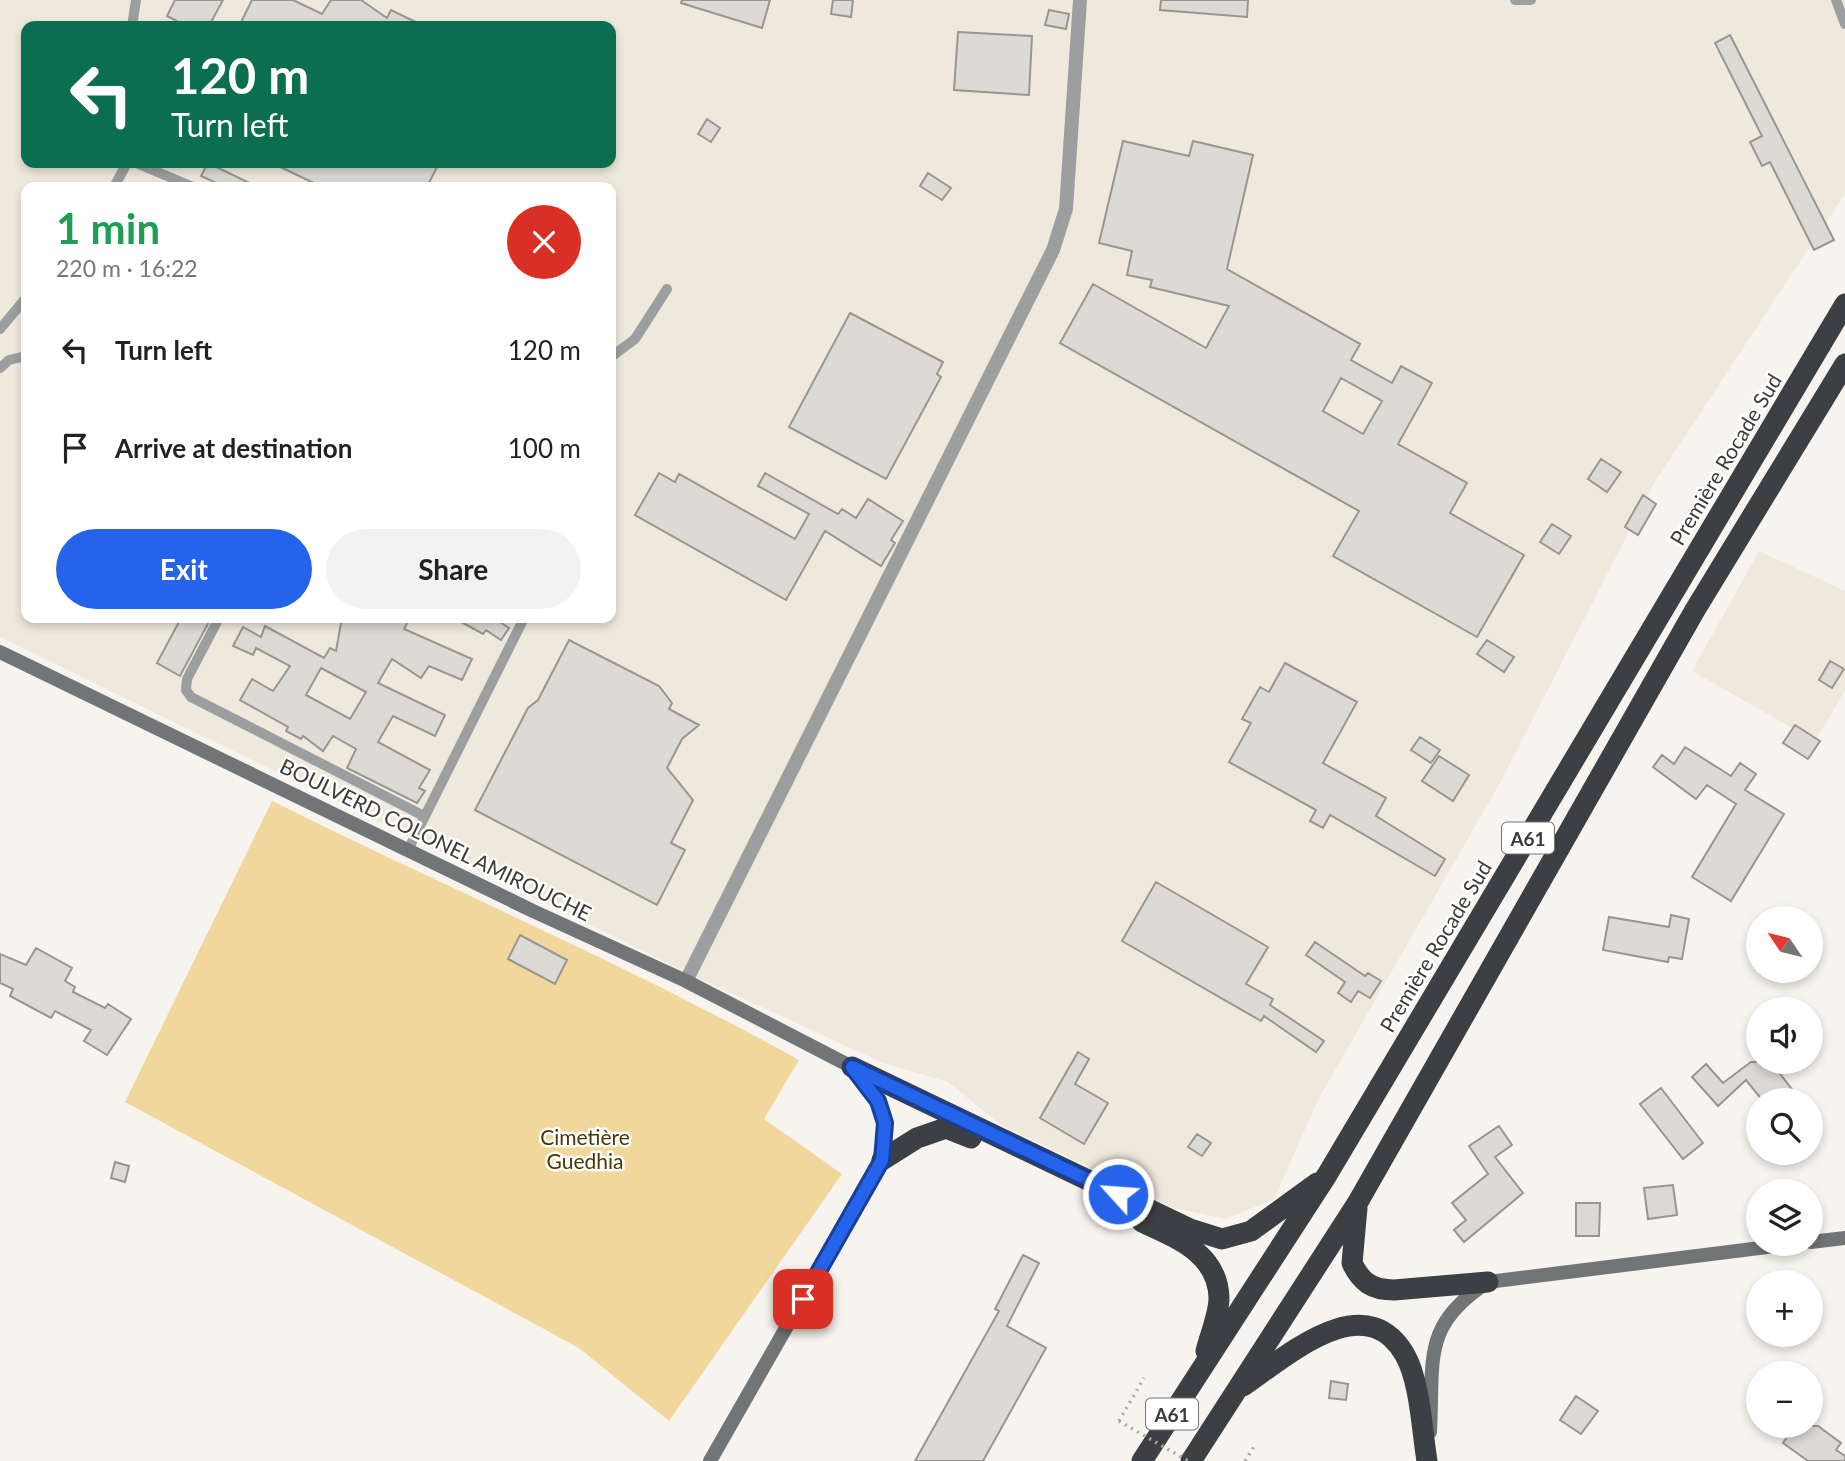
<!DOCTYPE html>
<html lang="en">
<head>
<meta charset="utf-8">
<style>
  body { margin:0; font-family:Lato,sans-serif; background:#f2f2f2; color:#222; height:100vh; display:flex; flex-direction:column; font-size:26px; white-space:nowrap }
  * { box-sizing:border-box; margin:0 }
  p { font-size:23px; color:#767676 }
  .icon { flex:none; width:38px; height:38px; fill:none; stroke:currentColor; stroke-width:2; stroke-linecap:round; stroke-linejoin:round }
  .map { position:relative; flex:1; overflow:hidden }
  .sheet { position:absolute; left:21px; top:182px; width:595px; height:441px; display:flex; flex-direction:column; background:#fff; border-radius:14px; box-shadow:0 4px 10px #0003 }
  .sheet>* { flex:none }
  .guide { position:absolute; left:21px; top:21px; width:595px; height:147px; border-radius:14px; box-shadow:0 4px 10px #0003; background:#0b6e4f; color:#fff; overflow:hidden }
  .needle { width:46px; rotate:305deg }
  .buttons { position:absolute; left:1746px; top:906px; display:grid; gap:14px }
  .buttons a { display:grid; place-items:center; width:77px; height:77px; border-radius:50%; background:#fff; box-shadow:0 4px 10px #0003; font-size:35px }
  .pin { position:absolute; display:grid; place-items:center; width:60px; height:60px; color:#fff; margin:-30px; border-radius:14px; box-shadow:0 4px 10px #0006 }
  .me { position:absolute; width:77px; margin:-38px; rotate:296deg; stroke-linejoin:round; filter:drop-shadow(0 0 5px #0008) }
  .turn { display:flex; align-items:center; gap:24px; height:147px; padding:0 35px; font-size:32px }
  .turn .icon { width:91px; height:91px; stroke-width:2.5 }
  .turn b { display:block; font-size:49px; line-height:60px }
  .round { display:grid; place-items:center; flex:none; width:74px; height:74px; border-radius:37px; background:#f2f2f2 }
  .summary { display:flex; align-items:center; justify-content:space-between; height:119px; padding:0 35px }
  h1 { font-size:42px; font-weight:700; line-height:52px; color:#1e9e55 }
  .action { display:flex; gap:14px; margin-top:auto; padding:14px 35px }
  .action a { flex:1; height:80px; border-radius:42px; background:#2563eb; color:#fff; font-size:28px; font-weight:700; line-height:80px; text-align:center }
  .action a+a { background:#f2f2f2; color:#222 }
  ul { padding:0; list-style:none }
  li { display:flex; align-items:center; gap:21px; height:98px; padding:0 35px }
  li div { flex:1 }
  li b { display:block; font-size:26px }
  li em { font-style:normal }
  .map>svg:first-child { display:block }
  .built { fill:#efe9dd; fill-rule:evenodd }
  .green { fill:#f2d79d }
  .building { fill:#dcdad4; stroke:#999691; stroke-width:2; fill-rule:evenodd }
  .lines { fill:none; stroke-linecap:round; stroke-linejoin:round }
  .path { stroke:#adaba7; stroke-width:3.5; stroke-dasharray:2 5; stroke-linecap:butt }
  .lane { stroke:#9c9ea0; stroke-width:10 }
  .street { stroke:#9c9ea0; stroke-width:14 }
  .secondary { stroke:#727578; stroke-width:14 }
  .highway { stroke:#3c3f43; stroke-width:21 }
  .path-bridge { stroke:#adaba7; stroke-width:3.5; stroke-dasharray:2 5; stroke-linecap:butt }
  .route-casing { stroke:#184099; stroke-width:18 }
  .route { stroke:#2563eb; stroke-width:12 }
  .labels { text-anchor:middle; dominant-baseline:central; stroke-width:5; stroke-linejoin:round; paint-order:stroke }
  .shield { fill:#fff; stroke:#767674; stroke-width:2 }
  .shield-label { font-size:19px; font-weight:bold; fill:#3c3b38 }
  .street-label { font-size:21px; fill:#3c3b38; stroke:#fff }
  .park-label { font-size:21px; fill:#4a3600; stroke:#fff }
</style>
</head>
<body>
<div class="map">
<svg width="1845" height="1461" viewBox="0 0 1845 1461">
  <rect width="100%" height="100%" fill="#f7f4ef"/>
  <path class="built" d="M0,0H1845V194L1654,483L1500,783L1319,1098L1274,1199L1226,1219L1173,1208L1000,1124L948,1082L883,1063L692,975L0,637ZM26,26H611V163H26ZM26,187H611V618H26Z
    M1759,551L1845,591V691L1815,741L1692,671Z"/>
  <path class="green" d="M272,801C447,888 628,965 799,1060L764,1119L842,1174L669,1421L579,1348L125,1102Z"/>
  <path class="building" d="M175,0H223L209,26H186L167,16Z
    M252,0H293L322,14L331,0H361L387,18L391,10L424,26H239Z
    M682,0H770L762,28L681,3Z
    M833,0H853L851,17L831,14Z
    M1161,0H1248L1247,17L1160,10Z
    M1049,10L1069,14L1066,29L1045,25Z
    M958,32L1032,36L1029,95L954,90Z
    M1730,35L1834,240L1814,250L1770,162L1762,166L1750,142L1762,136L1715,43Z
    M707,119L720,128L711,142L698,134Z
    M1123,141L1189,156L1193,141L1253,155L1227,269L1360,344L1351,360L1392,383L1401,366L1432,383L1398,444L1467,483L1450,513L1524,555L1477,637L1333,556L1359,511L1060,343L1093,284L1206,348L1229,306L1150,287L1152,280L1127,275L1132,251L1099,243ZM1341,378L1382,401L1363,434L1323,411Z
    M208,163L258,187H225L201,176Z
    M272,163H439L427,187H322Z
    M928,173L951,188L942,200L920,186Z
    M850,313L943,362L937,374L941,377L886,479L789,427Z
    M1601,459L1621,472L1607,492L1588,479Z
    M659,473L675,482L679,474L795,539L809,514L758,486L765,473L838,514L842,509L856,518L868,499L903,521L891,540L895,543L881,566L825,531L786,600L635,515Z
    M1643,495L1656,504L1638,535L1625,527Z
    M1552,524L1571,536L1559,554L1540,542Z
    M181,618H211L180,676L157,663Z
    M342,618H410L404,629L472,659L462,680L429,666L421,678L392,659L378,683L445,715L435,736L393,716L378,742L430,770L419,788L425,791L417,803L347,768L356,749L333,736L323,751L303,736L301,739L286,731L288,727L240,700L252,679L273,691L290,666L256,648L253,655L233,646L243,627L261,637L265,626L324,658L330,648L336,651ZM321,668L366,692L350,719L306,695Z
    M454,618H494L509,628L501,640L486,630L483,634Z
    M569,640L659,686L672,703L669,709L699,725L682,739L667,768L693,800L671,843L685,850L657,905L475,810L528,708L538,700Z
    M1487,640L1514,657L1504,672L1477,654Z
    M1830,661L1844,669L1832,688L1819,680Z
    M1285,663L1357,702L1323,763L1386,798L1376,816L1445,859L1435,876L1330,815L1323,828L1310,821L1316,810L1229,762L1251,723L1242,719L1260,687L1269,692Z
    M1795,725L1820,741L1808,759L1783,743Z
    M1420,737L1440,750L1431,763L1411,750Z
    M1685,747L1731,776L1740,763L1756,774L1745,790L1784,814L1731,901L1692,877L1736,804L1707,785L1696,799L1653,767L1662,755L1674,764Z
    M1439,756L1469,775L1453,801L1422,781Z
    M1156,882L1268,947L1246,984L1273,999L1270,1005L1324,1041L1316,1052L1264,1016L1261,1021L1122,941Z
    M1671,915L1689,919L1682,959L1669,957L1668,962L1603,950L1609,917L1669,927Z
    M520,935L567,960L555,984L508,959Z
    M1315,942L1365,976L1368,973L1381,981L1370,998L1358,991L1351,1002L1338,993L1345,982L1306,955Z
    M36,948L72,968L65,981L75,987L73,992L105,1008L108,1004L131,1019L107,1055L84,1041L91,1030L55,1011L51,1018L10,996L13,989L0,983V954L26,965Z
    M1078,1052L1089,1059L1075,1084L1108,1103L1084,1144L1040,1118Z
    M1751,1062H1771L1801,1101H1763L1746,1080L1718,1106L1692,1077L1706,1064L1723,1083Z
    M1661,1088L1703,1143L1683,1159L1640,1104Z
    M1499,1126L1512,1145L1495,1157L1523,1193L1464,1242L1454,1230L1466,1220L1452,1203L1488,1174L1469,1146Z
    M1197,1134L1211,1143L1202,1156L1188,1147Z
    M115,1162L129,1166L125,1182L111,1178Z
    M1673,1185L1677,1215L1648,1219L1644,1188Z
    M1576,1203H1600L1599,1236H1576Z
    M1023,1255L1039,1263L1007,1326L1046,1348L983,1461H915L999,1311L995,1309Z
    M1331,1381L1348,1384L1346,1400L1329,1398Z
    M1576,1396L1598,1411L1581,1434L1560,1420Z
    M1795,1426H1818L1841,1443L1836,1450L1845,1456V1461H1808L1783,1443Z"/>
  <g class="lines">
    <path class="path" d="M1119,1421L1144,1378
      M1245,1461L1255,1445"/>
    <path class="lane" d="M1515,0H1531
      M1836,0L1845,24
      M132,26L136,0
      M136,163L193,187
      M114,187L127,163
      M0,329L26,298
      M611,357L635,339L667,289
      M0,368L9,360L26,356
      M219,618L187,679L186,690L191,697L424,816
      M408,850L524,618"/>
    <path class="street" d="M686,981L1053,250L1066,209L1080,0"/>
    <path class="secondary" d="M0,652L533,911L686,981L852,1067L878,1101L885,1123L882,1160L710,1461
      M1811,1242L1845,1238
      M1430,1432C1434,1360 1421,1325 1488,1282L1792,1244"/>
    <path class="highway" d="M852,1067L1190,1229L1222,1239L1251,1231L1317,1183
      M882,1160L917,1138L946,1128L971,1138
      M1357,1208L1352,1263C1361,1282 1372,1290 1394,1290L1488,1282
      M1142,1222C1176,1238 1218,1253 1219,1298C1219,1314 1210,1335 1206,1351
      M1243,1386C1286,1357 1365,1285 1405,1355C1420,1381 1422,1431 1427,1461
      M1142,1461L1327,1175L1845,304
      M1191,1461L1358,1202L1695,610L1845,364"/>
    <path class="path-bridge" d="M1119,1421L1188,1461"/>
  </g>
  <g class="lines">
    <defs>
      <path id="route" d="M803,1299L882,1160L885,1123L878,1101L852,1067L1118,1194"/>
    </defs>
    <use href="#route" class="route-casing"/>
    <use href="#route" class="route"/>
  </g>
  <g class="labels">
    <g class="shield">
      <rect x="1502" y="822.5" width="52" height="31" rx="5"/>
      <rect x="1146" y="1398.5" width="52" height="31" rx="5"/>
    </g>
    <g class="shield-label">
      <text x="1528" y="838">A61</text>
      <text x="1172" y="1414">A61</text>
    </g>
    <g class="street-label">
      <text transform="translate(1725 459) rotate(-59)">Première Rocade Sud</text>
      <text transform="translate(436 839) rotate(26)">BOULVERD COLONEL AMIROUCHE</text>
      <text transform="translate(1435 946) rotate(-59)">Première Rocade Sud</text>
    </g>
    <g class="park-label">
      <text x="585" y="1136">Cimetière<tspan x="585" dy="24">Guedhia</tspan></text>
    </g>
  </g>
</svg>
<div class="buttons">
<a><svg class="needle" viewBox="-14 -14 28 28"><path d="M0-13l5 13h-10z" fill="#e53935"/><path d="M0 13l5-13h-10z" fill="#767676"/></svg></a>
<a><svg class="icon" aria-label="sound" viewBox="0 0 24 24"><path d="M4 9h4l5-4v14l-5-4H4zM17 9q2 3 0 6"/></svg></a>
<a><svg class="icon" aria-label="search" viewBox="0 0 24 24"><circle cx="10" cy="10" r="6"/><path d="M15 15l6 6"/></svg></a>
<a><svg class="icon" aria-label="layers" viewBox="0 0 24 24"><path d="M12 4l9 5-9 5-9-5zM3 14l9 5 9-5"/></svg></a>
<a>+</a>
<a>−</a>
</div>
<div class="pin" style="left:803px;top:1299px;background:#d93025"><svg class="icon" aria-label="arrive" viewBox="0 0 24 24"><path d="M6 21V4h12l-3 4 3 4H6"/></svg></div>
<svg class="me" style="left:1118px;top:1194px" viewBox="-20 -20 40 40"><circle r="17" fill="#2563eb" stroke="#fff" stroke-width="3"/><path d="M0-11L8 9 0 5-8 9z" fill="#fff"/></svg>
<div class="guide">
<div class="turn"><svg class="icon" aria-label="left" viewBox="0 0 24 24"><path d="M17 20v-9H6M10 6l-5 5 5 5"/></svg><div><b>120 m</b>Turn left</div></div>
</div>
<section class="sheet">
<div class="summary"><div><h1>1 min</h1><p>220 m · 16:22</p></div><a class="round" style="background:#d93025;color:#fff"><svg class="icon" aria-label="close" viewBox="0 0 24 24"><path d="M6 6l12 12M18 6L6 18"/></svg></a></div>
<ul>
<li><svg class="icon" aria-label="left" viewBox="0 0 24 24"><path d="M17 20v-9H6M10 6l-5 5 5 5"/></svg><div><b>Turn left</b></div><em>120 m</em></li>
<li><svg class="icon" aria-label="arrive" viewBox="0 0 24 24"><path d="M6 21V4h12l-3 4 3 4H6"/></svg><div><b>Arrive at destination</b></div><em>100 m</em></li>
</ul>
<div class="action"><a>Exit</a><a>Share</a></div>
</section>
</div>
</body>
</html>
